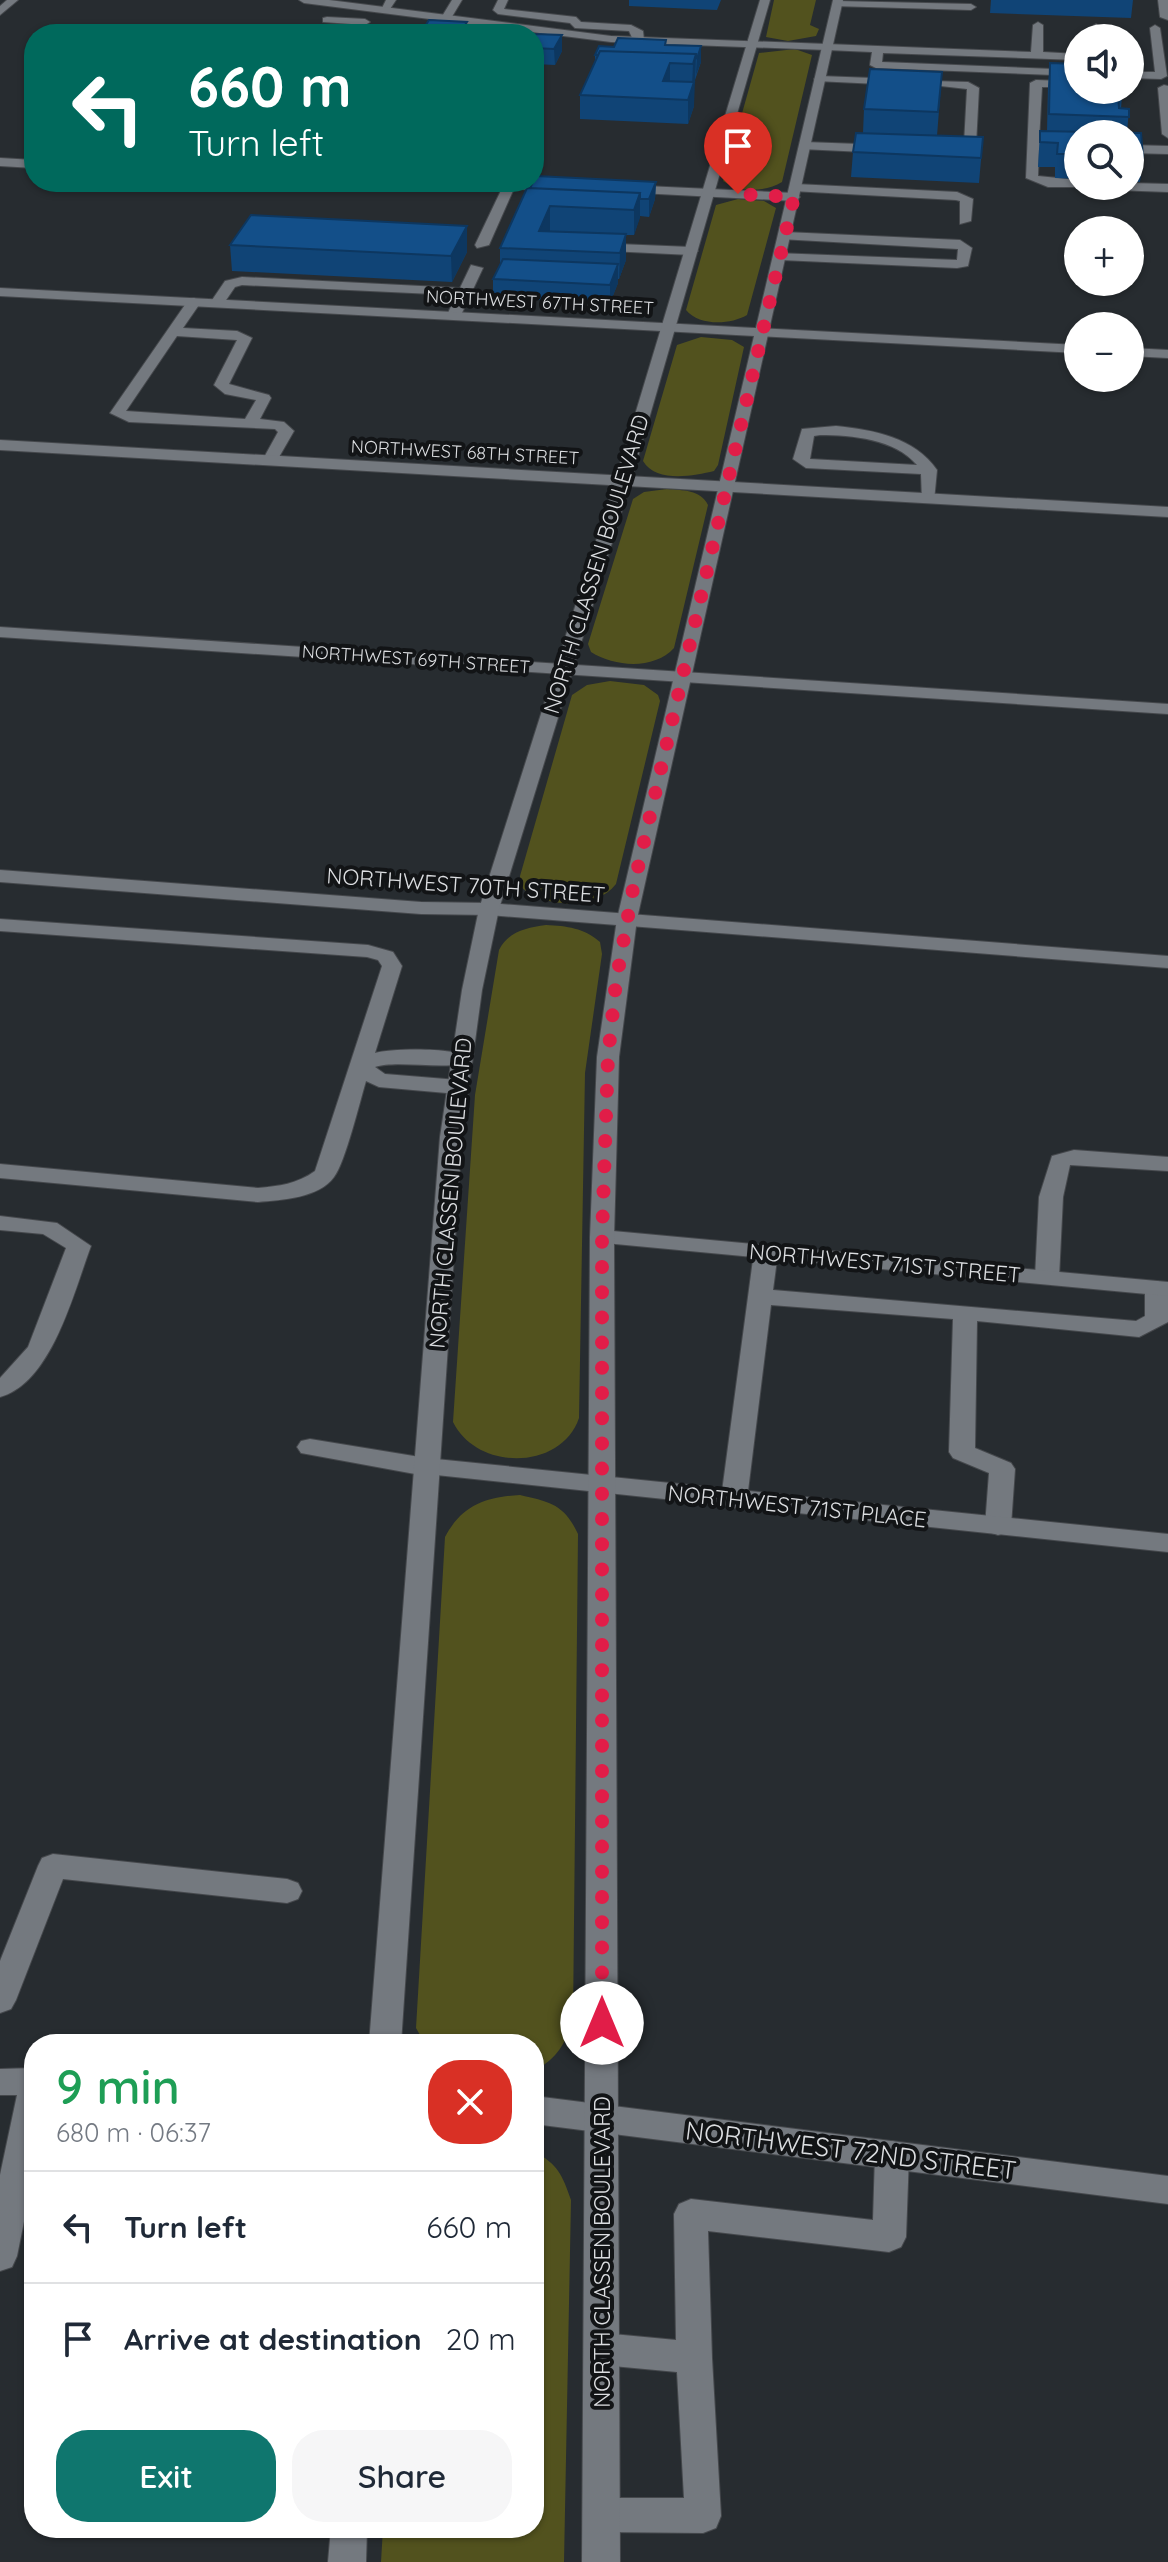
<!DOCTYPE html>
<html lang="en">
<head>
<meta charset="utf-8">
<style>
  body { margin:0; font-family:Quicksand,sans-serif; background:#f6f6f7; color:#1f2937; height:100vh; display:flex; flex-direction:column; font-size:30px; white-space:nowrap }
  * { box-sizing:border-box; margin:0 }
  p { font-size:26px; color:#747a83 }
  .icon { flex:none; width:44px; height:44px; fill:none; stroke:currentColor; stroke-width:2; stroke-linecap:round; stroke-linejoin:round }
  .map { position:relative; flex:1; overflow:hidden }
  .drawer { position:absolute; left:24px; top:2034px; width:520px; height:504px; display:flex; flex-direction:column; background:#fff; border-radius:32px; box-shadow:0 2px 6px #0004 }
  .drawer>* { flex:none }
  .banner { position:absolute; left:24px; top:24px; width:520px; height:168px; border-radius:32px; box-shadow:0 2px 6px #0004; background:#00695c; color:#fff; overflow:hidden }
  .controls { position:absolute; left:1064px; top:24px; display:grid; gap:16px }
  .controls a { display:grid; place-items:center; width:80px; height:80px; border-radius:50%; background:#fff; box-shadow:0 2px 6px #0004; font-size:40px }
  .pin { position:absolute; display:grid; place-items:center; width:68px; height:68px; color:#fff; margin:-82px -34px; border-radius:50% 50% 50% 0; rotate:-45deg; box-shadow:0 0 8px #0007 }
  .pin .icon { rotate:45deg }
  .me { position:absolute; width:88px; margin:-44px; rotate:0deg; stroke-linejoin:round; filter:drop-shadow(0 0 6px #0008) }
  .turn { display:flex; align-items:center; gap:28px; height:168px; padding:0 32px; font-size:36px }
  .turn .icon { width:104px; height:104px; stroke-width:2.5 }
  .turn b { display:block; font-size:56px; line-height:68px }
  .round { display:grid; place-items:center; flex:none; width:84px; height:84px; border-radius:32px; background:#f6f6f7 }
  .summary { display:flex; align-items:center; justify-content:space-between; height:136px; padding:0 32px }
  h1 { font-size:48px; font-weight:600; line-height:60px; color:#1e9e55 }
  .button { display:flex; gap:16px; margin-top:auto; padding:16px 32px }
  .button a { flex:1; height:92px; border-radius:32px; background:#0f766e; color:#fff; font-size:32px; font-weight:600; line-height:92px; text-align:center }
  .button a+a { background:#f6f6f7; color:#1f2937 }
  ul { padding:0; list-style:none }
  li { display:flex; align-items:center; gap:24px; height:112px; padding:0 32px; border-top:2px solid #e0e1e3 }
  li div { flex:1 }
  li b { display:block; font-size:30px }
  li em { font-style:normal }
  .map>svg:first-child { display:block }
  .green { fill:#52521e }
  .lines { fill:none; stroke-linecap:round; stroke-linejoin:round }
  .service-casing { stroke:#45484c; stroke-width:2 }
  .minor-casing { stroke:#45484c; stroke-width:2 }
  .tertiary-casing { stroke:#45484c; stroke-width:2 }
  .service { fill:#74797f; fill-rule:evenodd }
  .minor { fill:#74797f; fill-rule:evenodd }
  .tertiary { fill:#74797f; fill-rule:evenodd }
  .wall { fill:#104476 }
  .shaded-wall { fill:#0d3760 }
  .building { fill:#134f89; stroke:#0d3760; stroke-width:2 }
  .route { stroke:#e11d48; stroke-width:14; stroke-dasharray:0 25.2 }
  .labels { text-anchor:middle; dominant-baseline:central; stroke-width:8; stroke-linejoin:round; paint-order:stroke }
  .far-street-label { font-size:18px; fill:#dbdde0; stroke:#121416 }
  .street-label { font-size:22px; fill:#dbdde0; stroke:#121416 }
  .near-street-label { font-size:26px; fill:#dbdde0; stroke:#121416 }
</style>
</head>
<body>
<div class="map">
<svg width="1168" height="2562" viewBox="0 0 1168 2562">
  <rect width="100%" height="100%" fill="#272c30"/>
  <path class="green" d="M774,0H816L810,25L819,29L816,36L788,41L766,37Z
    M795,49L812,55L782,182C765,192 740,193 723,181L759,53Z
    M738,199L764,201L776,208L747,315C730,325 699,326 686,310L716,205Z
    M701,337L732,340L744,347L718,465L714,471C693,476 656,483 643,461L677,345Z
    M667,489C682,490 701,490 708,505L674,648C654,670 615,667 591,652L588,644L633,499L644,492Z
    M610,681L644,685L658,695L660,701L616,884C595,911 543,908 520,886V876L572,695L587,685Z
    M546,925C567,926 584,928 600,942L602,954L585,1073L579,1418C561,1471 477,1471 453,1422L475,1095L499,950C509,931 526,928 546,925Z
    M520,1495C550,1502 564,1504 578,1534L573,2019C565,2044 558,2058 534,2071V2044H425L416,2028L445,1537C462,1505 486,1497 520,1495Z
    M534,2151C558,2165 562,2174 571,2200L564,2562H381L383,2528H534Z"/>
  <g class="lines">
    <defs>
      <path id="service" d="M386,0H396L388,12H380Z
        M452,0H462L450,20H442L441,18Z
        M498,0H508L504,9L576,17L581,22L631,25L643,31L644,40L634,42L629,31L575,28L570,23L498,14L493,10Z
        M1158,0H1168V20L1160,17Z
        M837,1L971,4L976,7L971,10L833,6V2Z
        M327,17L365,19L370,22L365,25L323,22V18Z
        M1038,22L1043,25V52L1078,54V60L883,53L882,62L1078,70V76L876,68L870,65L872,52L827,50L821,47L827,44L1031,52L1033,25Z
        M1096,24L1101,27L1103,38H1091V27Z
        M1155,25L1160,28L1167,76L1161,79L1130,78V72H1155L1150,28Z
        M820,76L899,79L905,82L899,85L816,81L814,79Z
        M1036,80L1062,81L1068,84L1062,87H1042L1039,141L1078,142V150L1039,149L1038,176L1078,180V186L1082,187H1048L1026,178L1030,83Z
        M932,81L968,82L979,88L976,145C968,154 950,158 941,151L964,144L967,89L932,85Z
        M1164,85L1168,86V138L1162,134L1158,88Z
        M805,142L886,145L892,149L886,153L801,149L799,146Z
        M1130,145L1168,146V154L1130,153Z
        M505,182L516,184L489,245L477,248L475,245Z
        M1130,183L1168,184V192L1114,190L1108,186H1130Z
        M796,184L957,192L973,199L971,221L960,224V201L956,200L792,191L790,188Z
        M785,232L960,240L972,248L968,266L957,268L781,260L774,256L776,253L957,260L958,249L780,239L778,236Z
        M594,243L691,247L698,251L691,255L589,250L587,247Z
        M471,265L483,268L461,315L454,319L447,315L456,296L454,295L242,285L235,287L222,306L210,303L225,281L242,277L460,288Z
        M194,298L201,302L183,328L237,331L252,338L229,384L269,395L271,398L260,419L284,422L294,431L275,464H265L262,461L278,432L275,429L129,422L110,413L189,299ZM177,336L237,340L214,385L225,394L256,400L245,419L126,411Z
        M836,426C874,430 914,437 937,470L934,501H922L921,474L806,468L793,459L802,429ZM820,435C852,435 895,439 917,465L810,459L814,436Z
        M0,919L368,945L393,952L402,966L375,1053C391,1048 462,1047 472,1059C459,1073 398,1059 375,1067L385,1074L458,1080L469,1087L458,1094L379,1087L366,1081C360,1101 345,1163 334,1177C319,1198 282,1200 258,1202L0,1178V1164L258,1188C279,1186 297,1184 315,1171L382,966L378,960L367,957L0,931Z
        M1074,1150L1168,1157V1171L1070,1165L1063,1197L1059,1278L1055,1283H1039L1035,1278L1039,1197L1052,1156Z
        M0,1216L57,1223L91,1246C74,1291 52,1383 0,1397V1378L28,1347L66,1248L43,1234L0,1230Z
        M766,1245L774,1247L778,1252L773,1290L1136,1321L1145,1316V1288L1148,1283L1157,1281L1168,1286V1322L1139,1337L977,1321L975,1448L1011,1463L1015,1469L1011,1526L1007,1532L998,1535L989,1532L985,1526L989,1473L953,1458L949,1452L953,1319L771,1305L747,1499L743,1505L734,1508L725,1505L721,1499L754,1252L758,1247Z
        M310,1439L426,1458L435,1461L439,1467L435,1473L426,1476L301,1453L297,1447L301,1441Z
        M53,1854L287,1879L298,1883L302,1891L298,1899L287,1903L63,1879L16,2000L11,2009L0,2013V1961L38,1866L42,1858Z
        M34,2068V2172L17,2256L12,2267L0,2271V2175L17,2095H0V2069Z
        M892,2141L904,2145L909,2155L906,2237L901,2247L889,2252L708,2231L712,2358L721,2516L716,2528L703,2533L601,2532L588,2527L583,2515L588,2503L601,2498H684L677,2372L602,2365L590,2360L584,2349L590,2338L602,2333L676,2340L674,2214L679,2204L691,2199L873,2220L875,2155L880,2145Z"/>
      <path id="minor" d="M7,0H18L0,15V6Z
        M299,0H329L611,36L827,44L833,47L827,50L611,42L304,3Z
        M0,158L34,160V168L0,166Z
        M450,182C473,182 556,177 570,187L564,191L456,186Z
        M624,185L794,193L800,197L794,201L620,192V186Z
        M0,288L1078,345V353L0,296Z
        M1130,348L1168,350V358L1130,356Z
        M0,440L1168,507V517L0,450Z
        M0,627L1168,704V714L0,637Z
        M0,870L421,902L489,903L1168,956V968L489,915L421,914L0,882Z
        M602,1230L1168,1282V1296L594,1242L590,1237L594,1232Z
        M426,1458L1168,1534V1552L417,1473L413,1467L417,1461Z
        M534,2096L1168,2176V2204L534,2124Z"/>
      <path id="tertiary" d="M760,0H770L631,481L499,909L482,990L462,1137L401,2044H369L440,1137L462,990L479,909L615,481Z
        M833,0H843L637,919L619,1057L614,1237L620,2562H582L590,1237L597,1057L617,919Z
        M331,2528H367L366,2562H328Z"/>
    </defs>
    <use href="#service" class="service-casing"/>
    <use href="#minor" class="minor-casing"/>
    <use href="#tertiary" class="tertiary-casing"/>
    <use href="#service" class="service"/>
    <use href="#minor" class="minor"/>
    <use href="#tertiary" class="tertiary"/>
  </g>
  <path class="wall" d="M629,0H721L717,10L629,6Z
    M991,0H1133L1131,18L990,13Z
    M534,34L562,35V51L555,65L534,64Z
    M666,45L701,46V62L694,83V106L688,124L580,119V95L595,61V55L614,47Z
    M1050,63L1078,64V90H1125L1124,97H1122L1121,108L1129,109L1127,133H1141L1143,157L1140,182L1130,181V134H1078V179L1055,178V167H1038L1040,131H1047L1048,86Z
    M942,72L937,136L983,137L979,183L851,177L853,152L863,133L864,109Z
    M656,182L655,199L649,217L640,216L634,235H626V260L619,279H618V283L610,303L493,298V279L500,264V248L527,188Z
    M467,226V252L452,282L232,271L230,245Z"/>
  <path class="shaded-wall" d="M467,22V34H459Z
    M562,35V51L555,65L554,49Z
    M701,46V62L696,75L697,59Z
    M696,54L694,106L688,124V100L692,87L693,64Z
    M670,63V86L663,81Z
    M656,182L655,199L649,217V199Z
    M640,193V218L634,235V210Z
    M550,206V232L539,231Z
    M467,226V252L452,282L451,256Z
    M626,234V260L619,279L620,253Z
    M618,264V283L610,303V285Z"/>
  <path class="building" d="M429,20L467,22L459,34H420Z
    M468,31L534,34H467Z
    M534,34L562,35L554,49L534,48Z
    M618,38L666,40L665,45L701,46L697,59L696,54L600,51L598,55H595L599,46L614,47Z
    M600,51L696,54L693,64L670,63L663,81L694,82L688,100L580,95Z
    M1050,63L1078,64V90H1122V94H1118L1119,108L1129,109V117L1049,114Z
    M870,69L942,72L938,112L864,109Z
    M1040,131L1141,133L1143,157L1130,156V134H1078V154H1057L1058,143L1040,142Z
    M856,133L983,137L981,158L853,152Z
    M536,176L656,182L649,199H640V193L530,188Z
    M527,188L640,193L634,210L550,206L539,231L626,234L620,253L500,248Z
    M251,215L467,226L451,256L230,245Z
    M503,259L618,264L610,285L493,279Z"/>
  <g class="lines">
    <path class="route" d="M602,2023V1237L608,1057L616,982L633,889L794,197L738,194"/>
  </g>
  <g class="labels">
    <g class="far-street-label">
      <text transform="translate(540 302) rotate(3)">NORTHWEST 67TH STREET</text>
      <text transform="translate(465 452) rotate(3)">NORTHWEST 68TH STREET</text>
      <text transform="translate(416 659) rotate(4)">NORTHWEST 69TH STREET</text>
    </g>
    <g class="street-label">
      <text transform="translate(596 564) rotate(-73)">NORTH CLASSEN BOULEVARD</text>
      <text transform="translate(466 885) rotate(4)">NORTHWEST 70TH STREET</text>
      <text transform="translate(450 1193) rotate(-85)">NORTH CLASSEN BOULEVARD</text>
      <text transform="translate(885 1263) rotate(5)">NORTHWEST 71ST STREET</text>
      <text transform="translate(797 1506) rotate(6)">NORTHWEST 71ST PLACE</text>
      <text transform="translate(602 2252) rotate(-90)">NORTH CLASSEN BOULEVARD</text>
    </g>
    <g class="near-street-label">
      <text transform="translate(851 2150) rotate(7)">NORTHWEST 72ND STREET</text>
    </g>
  </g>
</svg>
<div class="controls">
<a><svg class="icon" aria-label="sound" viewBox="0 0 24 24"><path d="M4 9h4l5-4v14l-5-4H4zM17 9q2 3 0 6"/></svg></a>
<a><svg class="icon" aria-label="search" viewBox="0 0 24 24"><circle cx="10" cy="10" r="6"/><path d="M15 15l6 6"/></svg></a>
<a>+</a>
<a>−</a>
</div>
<div class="pin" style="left:738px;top:194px;background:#d93025"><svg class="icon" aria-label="arrive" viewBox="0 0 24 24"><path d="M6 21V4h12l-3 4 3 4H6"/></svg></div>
<svg class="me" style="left:602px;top:2023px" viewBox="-20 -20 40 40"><circle r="19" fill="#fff"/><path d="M0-13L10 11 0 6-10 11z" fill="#e11d48"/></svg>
<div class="banner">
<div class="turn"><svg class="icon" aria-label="left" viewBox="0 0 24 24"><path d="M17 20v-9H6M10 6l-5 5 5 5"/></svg><div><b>660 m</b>Turn left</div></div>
</div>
<section class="drawer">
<div class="summary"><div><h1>9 min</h1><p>680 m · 06:37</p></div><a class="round" style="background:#d93025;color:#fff"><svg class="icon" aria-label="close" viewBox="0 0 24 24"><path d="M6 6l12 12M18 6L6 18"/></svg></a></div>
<ul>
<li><svg class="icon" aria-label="left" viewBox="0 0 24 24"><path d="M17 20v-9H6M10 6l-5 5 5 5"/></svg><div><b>Turn left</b></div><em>660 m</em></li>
<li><svg class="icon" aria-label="arrive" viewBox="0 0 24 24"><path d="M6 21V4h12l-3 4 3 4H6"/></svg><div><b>Arrive at destination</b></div><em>20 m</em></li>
</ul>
<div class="button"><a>Exit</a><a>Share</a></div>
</section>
</div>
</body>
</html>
